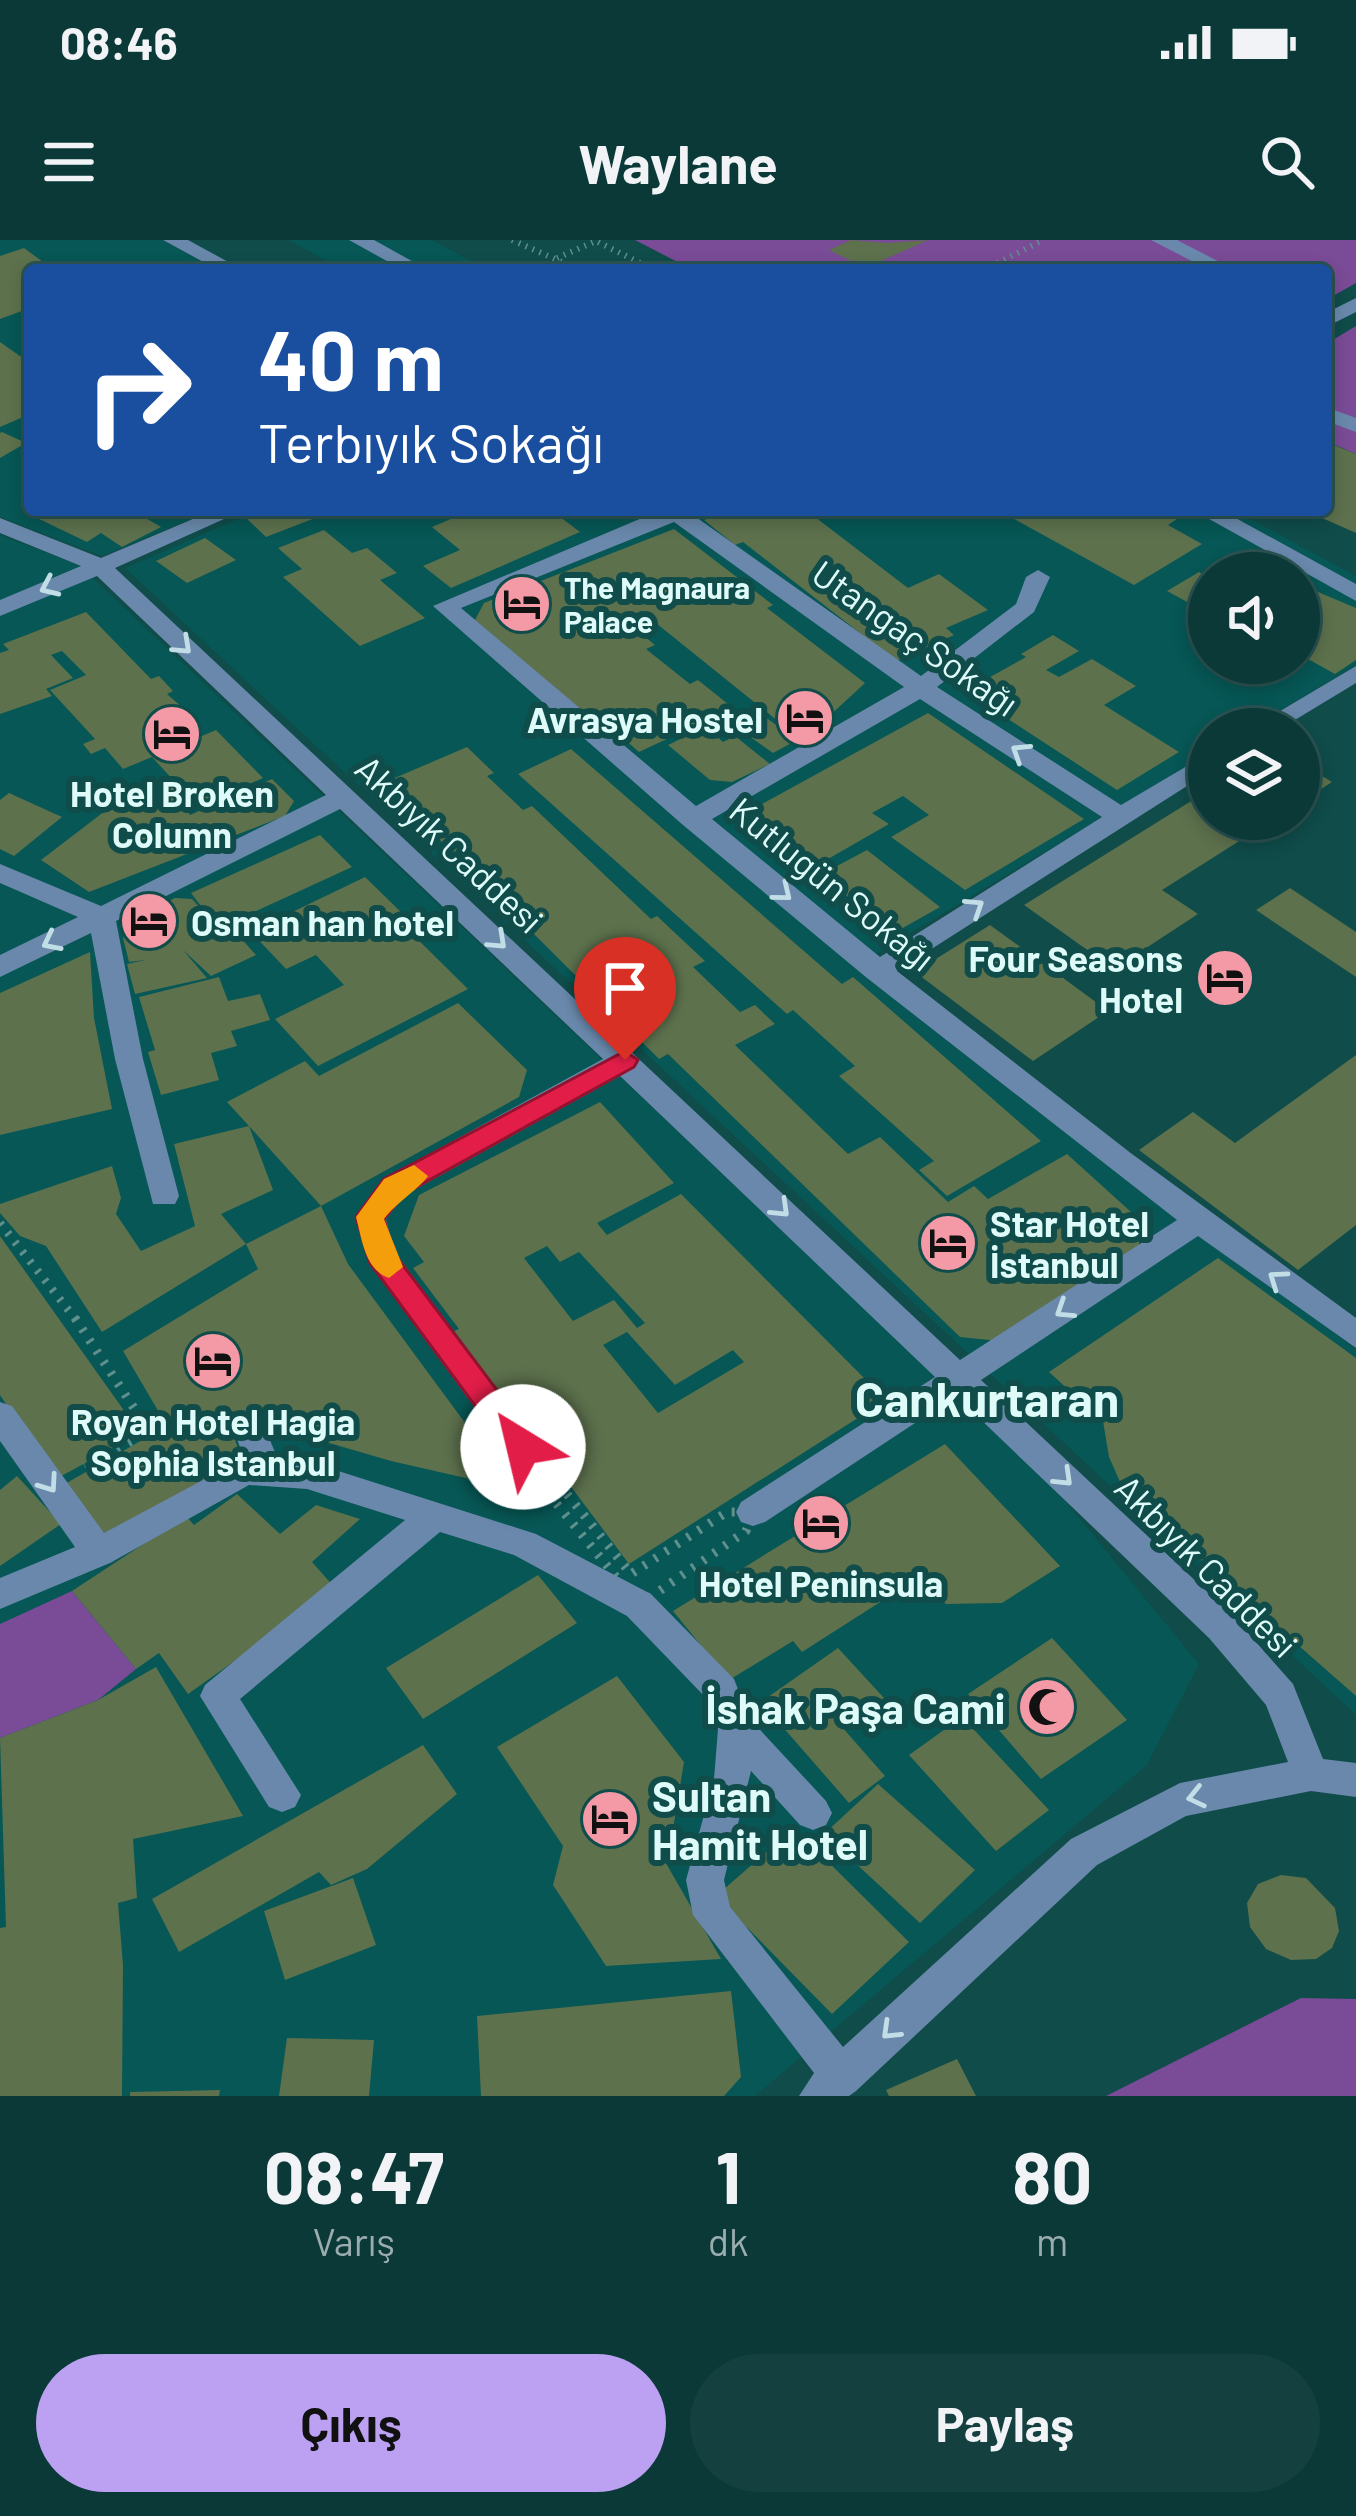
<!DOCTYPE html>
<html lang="tr">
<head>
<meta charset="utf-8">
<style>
  body { margin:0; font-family:Barlow,sans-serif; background:#144040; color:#f1f3f6; height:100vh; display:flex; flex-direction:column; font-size:45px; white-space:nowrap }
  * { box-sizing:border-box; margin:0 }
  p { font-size:39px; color:#9aacae }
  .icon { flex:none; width:66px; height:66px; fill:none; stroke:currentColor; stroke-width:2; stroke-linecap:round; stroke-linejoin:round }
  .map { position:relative; height:1856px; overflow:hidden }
  .panel { display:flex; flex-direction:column; background:#0b3938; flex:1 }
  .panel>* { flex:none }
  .hud { position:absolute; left:24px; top:24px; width:1308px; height:252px; border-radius:12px; box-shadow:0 6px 18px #0003,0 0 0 3px #2b5353; background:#1a4fa0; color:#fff; overflow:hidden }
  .controls { position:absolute; left:1188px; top:312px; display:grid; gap:24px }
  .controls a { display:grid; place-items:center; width:132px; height:132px; border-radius:50%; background:#0b3938; box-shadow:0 6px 18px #0003,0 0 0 3px #2b5353; font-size:60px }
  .pin { position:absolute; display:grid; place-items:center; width:102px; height:102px; color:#fff; margin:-123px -51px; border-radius:50% 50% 50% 0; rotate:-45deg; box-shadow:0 0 12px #0007 }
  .pin .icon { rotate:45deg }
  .me { position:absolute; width:132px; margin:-66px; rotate:324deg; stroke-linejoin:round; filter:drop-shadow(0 0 9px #0008) }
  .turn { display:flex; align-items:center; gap:42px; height:252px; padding:0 36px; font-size:54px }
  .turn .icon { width:156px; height:156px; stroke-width:2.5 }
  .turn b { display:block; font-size:84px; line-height:102px }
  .eta { display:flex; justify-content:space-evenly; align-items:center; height:204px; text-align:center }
  .eta b { font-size:72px; font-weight:700; line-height:84px }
  .cta { display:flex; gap:24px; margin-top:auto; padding:24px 36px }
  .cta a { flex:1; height:138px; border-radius:72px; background:#bca0f2; color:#111; font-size:48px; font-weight:700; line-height:138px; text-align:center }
  .cta a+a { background:#144040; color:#f1f3f6 }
  .status { display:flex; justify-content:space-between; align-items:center; height:84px; padding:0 60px; background:#0b3938; direction:ltr }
  .status svg { height:33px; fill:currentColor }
  header { display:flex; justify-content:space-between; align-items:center; height:156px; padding:0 36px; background:#0b3938; font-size:54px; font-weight:700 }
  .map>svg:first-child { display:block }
  .built { fill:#065755; fill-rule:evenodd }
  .green { fill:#7a4b96 }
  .building { fill:#5d714d; fill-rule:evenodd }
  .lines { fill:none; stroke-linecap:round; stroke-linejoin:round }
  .path-far2 { stroke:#5f908e; stroke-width:6; stroke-dasharray:1.5 6; stroke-linecap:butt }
  .path-far1 { stroke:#5f908e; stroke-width:8; stroke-dasharray:3 9; stroke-linecap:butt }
  .path { stroke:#5f908e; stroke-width:9; stroke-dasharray:3 10; stroke-linecap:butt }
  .minor { fill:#6988ab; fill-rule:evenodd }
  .oneway { stroke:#c1dee6 }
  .route { fill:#e11d48; stroke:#92132f; stroke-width:3 }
  .slow { fill:#f59e0b }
  .labels { text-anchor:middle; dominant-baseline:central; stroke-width:12; stroke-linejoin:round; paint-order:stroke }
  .far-poi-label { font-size:30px; font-weight:bold; fill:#defbf9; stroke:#0f4c4a; text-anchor:start }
  .street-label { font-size:36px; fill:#defbf9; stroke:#0f4c4a }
  .poi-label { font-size:36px; font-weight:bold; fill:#defbf9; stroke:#0f4c4a }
  .near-poi-label { font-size:42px; font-weight:bold; fill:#defbf9; stroke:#0f4c4a; text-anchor:end }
  .district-label { font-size:48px; font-weight:bold; fill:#defbf9; stroke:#0f4c4a }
</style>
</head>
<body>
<div class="status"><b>08:46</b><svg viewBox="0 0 49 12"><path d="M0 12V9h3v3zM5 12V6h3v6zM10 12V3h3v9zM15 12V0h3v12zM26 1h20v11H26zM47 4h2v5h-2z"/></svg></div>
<header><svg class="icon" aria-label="menu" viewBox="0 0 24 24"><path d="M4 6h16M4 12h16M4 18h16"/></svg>Waylane<svg class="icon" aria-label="search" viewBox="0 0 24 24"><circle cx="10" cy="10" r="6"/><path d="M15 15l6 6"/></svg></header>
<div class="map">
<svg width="1356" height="1856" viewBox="0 0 1356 1856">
  <rect width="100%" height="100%" fill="#0f4c4a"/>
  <path class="built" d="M0,0H162L218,30H30V270H213L102,316L0,277Z
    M288,0H432L488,30H344Z
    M259,270H1234L1356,336V425L1249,489H1209V513L856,726L1356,1109V1475L125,328ZM1209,333H1299V423H1209Z
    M0,295L79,325L1053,1246L1199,1424L1147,1525L755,1856H0Z"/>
  <path class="green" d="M635,0H1356V43L1326,60V30H693Z
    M1356,86V214L1326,201V104Z
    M72,1351L136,1429L98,1460L0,1498V1384Z
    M1301,1758L1356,1759V1856H1106Z"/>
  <path class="building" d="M851,0L886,3L928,0L865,28L829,10Z
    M24,8L54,30H30V68L0,79V16Z
    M0,102L30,123V174L0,187Z
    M2,192L26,203L0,218V193Z
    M1334,205L1356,214V293L1304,270H1326V211Z
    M46,270H138L125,280L137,273L161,287L122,307L101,293L87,302L35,277Z
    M263,270H307L315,278L266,297L245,277Z
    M472,270H551L580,292L451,348L423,326L460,310L432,287Z
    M729,270H821L811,274L908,348L939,334L988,370L946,388L954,395L896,421L743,302L735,305L704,280Z
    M998,270H1166L1180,277L1168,285L1202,304L1134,345Z
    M674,289L773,365L767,368L865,443L825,480L794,494L641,371L623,379L655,405L646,409L690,444L698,440L733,468L639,512L605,482L597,485L475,380L484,363Z
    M324,290L352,313L367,308L397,333L380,340L425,378L360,406L283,337L302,329L278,308Z
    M205,298L236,320L187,343L156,321Z
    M1249,317L1279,333H1223Z
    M1199,332L1209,338V374L1167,351Z
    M1299,344L1356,368V420L1335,434L1299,414Z
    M86,372L151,439L159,436L173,451L167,454L191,475L173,483L190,501L216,490L263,538L187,571L190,575L272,539L294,561L285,576L89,652L41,620L105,571L175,542L152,517L123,529L105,508L91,514L83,504L95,499L50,450L86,435L62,411L51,415L73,438L46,449L52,456L0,474V413L9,410L3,404Z
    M1053,395L1079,411L1046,430L1059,437L1092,419L1136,446L1104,465L1179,512L1117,550L965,451L1026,417L1021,414Z
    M757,471L797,500L773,513L732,484Z
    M928,473L1084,579L965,650L891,597L929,575L903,556L872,573L889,584L821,623L751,570Z
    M720,480L729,487L714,494L723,502L735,496L770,524L732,542L710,540L668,505Z
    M467,507L494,533L487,536L523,570L532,566L651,679L657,676L705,721L693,727L740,772L755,765L775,784L735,805L848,914L880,897L948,962L974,946L988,959L1067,914L1141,981L1138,1014L999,1101L960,1097L668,814L659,819L383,543Z
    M571,509L842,744L853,737L1041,901L947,956L919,930L934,921L839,836L855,826L793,770L787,774L518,534Z
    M1299,522L1332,542L1299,563Z
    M1209,550V579H1274L1162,650L1198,674L1114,729L1024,665Z
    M9,553L62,577L14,616L0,609V560Z
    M320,595L352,627L228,684L256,715L211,736L183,710L207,738L135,754L127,724L145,720L129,722L123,698L132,679L175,658L192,659L213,682L191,653Z
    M867,610L940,667L894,693L820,635Z
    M365,637L402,673L394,676L468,749L318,826L275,779L344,745L316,715L286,729L251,692Z
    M1290,648L1356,692V737L1256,670Z
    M990,685L1055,732L1108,771L1033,821L915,732Z
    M90,712L94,778L112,869L0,895V753Z
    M219,737L228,761L260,754L270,780L231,791L237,806L211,813L219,840L161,855L148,812L155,810L139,757Z
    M458,763L527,830L519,857L321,966L249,886L273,950L221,974L246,1004L102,1092L46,1006L20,996L0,973V964L112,926L121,958L116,974L141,1011L195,986L174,904L249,886L227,862L305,821L319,836Z
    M1356,815V985L1298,1030L1139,910L1193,872L1235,903Z
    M600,862L674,943L597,983L607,995L681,954L886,1160L629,1324L454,1091L459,1089L413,1028L424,1022L404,996L419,955ZM547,1006L560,1022L579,1012L645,1083L637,1088L614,1060L573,1081L524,1018ZM627,1092L675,1145L733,1110L744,1122L658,1173L603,1105Z
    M321,966L348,1024L502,1233L492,1244L391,1221L295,1193L244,1170L231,1188L242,1220L103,1298L63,1245L167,1186L123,1111L258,1029L246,1004Z
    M0,996L140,1193L56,1239L0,1155Z
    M1218,1018L1356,1118V1456L1125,1253L1109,1217L1103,1181L1049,1132Z
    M945,1204L1060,1326L1002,1363L946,1364L921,1336L802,1412L793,1401L729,1440L673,1371Z
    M17,1236L61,1284L0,1326V1250Z
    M237,1254L280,1294L316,1265L360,1279L312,1322L336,1349L188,1454L159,1413L136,1429L72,1351L186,1276L194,1285Z
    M538,1335L577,1383L423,1479L386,1428Z
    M1052,1398L1127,1480L1041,1539L968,1454Z
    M838,1408L884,1458L842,1487L885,1536L849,1563L761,1462Z
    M156,1427L243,1576L133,1599L137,1658L118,1663L123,1725L122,1856H0V1688L6,1687L0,1498L98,1460Z
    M617,1436L684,1522L667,1625L721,1719L606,1726L553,1645L563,1606L497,1507Z
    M962,1477L1049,1570L996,1611L909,1515Z
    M423,1505L457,1554L367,1629L331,1645L319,1632L179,1712L152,1659Z
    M878,1544L975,1630L920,1683L824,1594Z
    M794,1588L909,1702L832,1774L716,1656Z
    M1281,1635L1306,1638L1335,1668L1339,1691L1332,1708L1316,1719L1291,1720L1266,1709L1250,1687L1247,1663L1258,1644Z
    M353,1638L376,1705L285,1740L264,1671Z
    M731,1751L741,1837L724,1856H481L477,1776Z
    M287,1798L374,1800L369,1856H279Z
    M957,1819L976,1856H889L886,1850Z
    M220,1850L219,1856H130V1852Z"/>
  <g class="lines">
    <path class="path-far2" d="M512,0L580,30
      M557,18L596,1L654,30
      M984,30L1043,0"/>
    <path class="path-far1" d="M0,983L77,1081"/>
    <path class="path" d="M75,1078L149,1191L85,1227
      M523,1207L547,1229L631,1334L727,1272H753L746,1291L639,1365L538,1241Z"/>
    <path class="minor" d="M163,0H188L243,30H218Z
      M349,0H374L428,30H403Z
      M1151,0H1177L1235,30H1209Z
      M1356,58V72L1326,87V73Z
      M1326,167L1356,178V192L1326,181Z
      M214,270H244L115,328L960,1120L1177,980L867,738L683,585L433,366L661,270H696L693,275L921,436L1016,364L1026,337L1038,330L1050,337L1034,372L937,447L1121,565L1209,513V532L897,731L1132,914L1356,1078V1108L1198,996L981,1140L1233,1376L1293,1444L1323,1519L1356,1523V1557L1311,1551L1186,1576L1097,1625L856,1851L849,1856H799L814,1833L693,1675L686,1640L714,1539L718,1489L707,1459L627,1376L514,1315L440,1292L240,1459L301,1555L295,1567L282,1572L269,1567L200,1456L205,1445L405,1280L307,1249L249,1245L110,1323L0,1369V1338L75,1307L0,1201V1162L12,1166L104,1293L244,1218L231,1183L235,1174L247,1170L259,1174L277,1217L307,1221L536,1294L651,1354L734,1439L750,1479L826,1561L832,1573L826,1585L813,1590L800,1585L751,1531L724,1640L730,1667L843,1807L1071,1599L1180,1543L1288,1522L1266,1465L1209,1398L956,1156L765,1282L753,1286L741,1282L736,1272L741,1262L935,1137L620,836L405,955L386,979L394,1011L540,1207L535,1217L523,1221L511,1217L369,1023L355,977L383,939L603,819L340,569L116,681L143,819L179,956L175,964H153L115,819L91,693L0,737V715L78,677L0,643V624L101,666L326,555L97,336L0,376V360L81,326L0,293V278L101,318ZM674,282L904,447L696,566L461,368ZM920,459L1102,577L880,717L712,579Z
      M1193,270H1221L1356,344V361Z
      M1356,426V443L1280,489H1250Z"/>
  </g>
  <defs><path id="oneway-chevron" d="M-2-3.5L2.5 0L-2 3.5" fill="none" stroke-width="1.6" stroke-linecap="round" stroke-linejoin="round" transform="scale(3)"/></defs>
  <g class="oneway">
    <use href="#oneway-chevron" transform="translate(49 347) rotate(156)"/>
    <use href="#oneway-chevron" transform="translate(183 406) rotate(43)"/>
    <use href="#oneway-chevron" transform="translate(1020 512) rotate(-147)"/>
    <use href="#oneway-chevron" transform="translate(783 653) rotate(39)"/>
    <use href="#oneway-chevron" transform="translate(975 667) rotate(-33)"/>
    <use href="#oneway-chevron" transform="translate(498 701) rotate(43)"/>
    <use href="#oneway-chevron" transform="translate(51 702) rotate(153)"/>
    <use href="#oneway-chevron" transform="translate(781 969) rotate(44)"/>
    <use href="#oneway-chevron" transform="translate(1277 1039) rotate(-145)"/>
    <use href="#oneway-chevron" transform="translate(1064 1070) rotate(147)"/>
    <use href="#oneway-chevron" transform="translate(1064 1238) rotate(44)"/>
    <use href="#oneway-chevron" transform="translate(49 1244) rotate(55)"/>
    <use href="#oneway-chevron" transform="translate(1196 1557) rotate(167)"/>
    <use href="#oneway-chevron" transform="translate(890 1791) rotate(136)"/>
  </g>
  <path class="route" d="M625,811L638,820L634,827L404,954L384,979L393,1012L533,1198L538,1207L533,1216L523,1220L512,1216L370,1023L356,977L384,939Z"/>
  <path class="slow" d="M414,925L428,936C420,948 396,963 384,979L403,1027L389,1038C365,1030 362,999 356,977L384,939Z"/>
  <defs>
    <symbol id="hotel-disc" viewBox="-11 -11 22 22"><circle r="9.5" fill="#f49aa6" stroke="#0f4c4a"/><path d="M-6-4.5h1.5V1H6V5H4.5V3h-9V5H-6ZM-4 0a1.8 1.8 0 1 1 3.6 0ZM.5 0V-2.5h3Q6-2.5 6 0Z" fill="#111"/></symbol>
    <symbol id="mosque-disc" viewBox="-11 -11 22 22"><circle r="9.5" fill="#f49aa6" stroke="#0f4c4a"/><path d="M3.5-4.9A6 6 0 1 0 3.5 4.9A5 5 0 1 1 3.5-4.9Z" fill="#111"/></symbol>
  </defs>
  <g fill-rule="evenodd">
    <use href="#hotel-disc" x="489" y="331" width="66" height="66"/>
    <use href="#hotel-disc" x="772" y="445" width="66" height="66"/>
    <use href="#hotel-disc" x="139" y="461" width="66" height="66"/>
    <use href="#hotel-disc" x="116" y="648" width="66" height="66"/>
    <use href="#hotel-disc" x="1192" y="705" width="66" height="66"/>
    <use href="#hotel-disc" x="915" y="970" width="66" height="66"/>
    <use href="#hotel-disc" x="180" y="1088" width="66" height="66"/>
    <use href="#hotel-disc" x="788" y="1250" width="66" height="66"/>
    <use href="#mosque-disc" x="1014" y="1434" width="66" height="66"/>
    <use href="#hotel-disc" x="577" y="1546" width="66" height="66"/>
  </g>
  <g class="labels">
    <g class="far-poi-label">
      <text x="564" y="347">The Magnaura<tspan x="564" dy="34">Palace</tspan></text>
    </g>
    <g class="street-label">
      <text transform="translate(916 397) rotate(35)">Utangaç Sokağı</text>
      <text transform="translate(450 603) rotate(43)">Akbıyık Caddesi</text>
      <text transform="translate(833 643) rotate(39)">Kutlugün Sokağı</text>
      <text transform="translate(1207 1325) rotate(45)">Akbıyık Caddesi</text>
    </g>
    <g class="poi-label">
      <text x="763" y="478" text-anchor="end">Avrasya Hostel</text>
      <text x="172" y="552">Hotel Broken<tspan x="172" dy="41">Column</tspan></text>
      <text x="191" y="681" text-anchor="start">Osman han hotel</text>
      <text x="1183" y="717" text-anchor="end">Four Seasons<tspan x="1183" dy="41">Hotel</tspan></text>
      <text x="990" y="982" text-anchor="start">Star Hotel<tspan x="990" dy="41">İstanbul</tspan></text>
      <text x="213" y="1180">Royan Hotel Hagia<tspan x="213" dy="41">Sophia Istanbul</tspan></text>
      <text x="821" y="1342">Hotel Peninsula</text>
    </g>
    <g class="near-poi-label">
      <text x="1005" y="1467">İshak Paşa Cami</text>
      <text x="652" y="1555" text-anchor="start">Sultan<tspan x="652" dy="48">Hamit Hotel</tspan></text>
    </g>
    <g class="district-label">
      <text x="987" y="1158">Cankurtaran</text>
    </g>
  </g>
</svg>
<div class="controls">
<a><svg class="icon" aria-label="sound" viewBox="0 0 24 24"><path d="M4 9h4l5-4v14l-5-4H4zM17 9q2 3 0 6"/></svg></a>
<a><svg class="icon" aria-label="layers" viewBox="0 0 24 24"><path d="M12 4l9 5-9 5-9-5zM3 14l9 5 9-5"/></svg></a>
</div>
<div class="pin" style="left:625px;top:820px;background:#d93025"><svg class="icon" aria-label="arrive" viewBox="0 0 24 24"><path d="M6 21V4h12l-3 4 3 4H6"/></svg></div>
<svg class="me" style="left:523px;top:1207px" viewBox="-20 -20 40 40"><circle r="19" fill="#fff"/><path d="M0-13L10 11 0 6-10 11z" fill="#e11d48"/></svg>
<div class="hud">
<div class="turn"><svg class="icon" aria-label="right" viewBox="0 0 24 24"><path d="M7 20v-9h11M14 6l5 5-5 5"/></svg><div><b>40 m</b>Terbıyık Sokağı</div></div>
</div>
</div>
<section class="panel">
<div class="eta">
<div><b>08:47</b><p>Varış</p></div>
<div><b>1</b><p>dk</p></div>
<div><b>80</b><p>m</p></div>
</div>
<div class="cta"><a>Çıkış</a><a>Paylaş</a></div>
</section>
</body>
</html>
